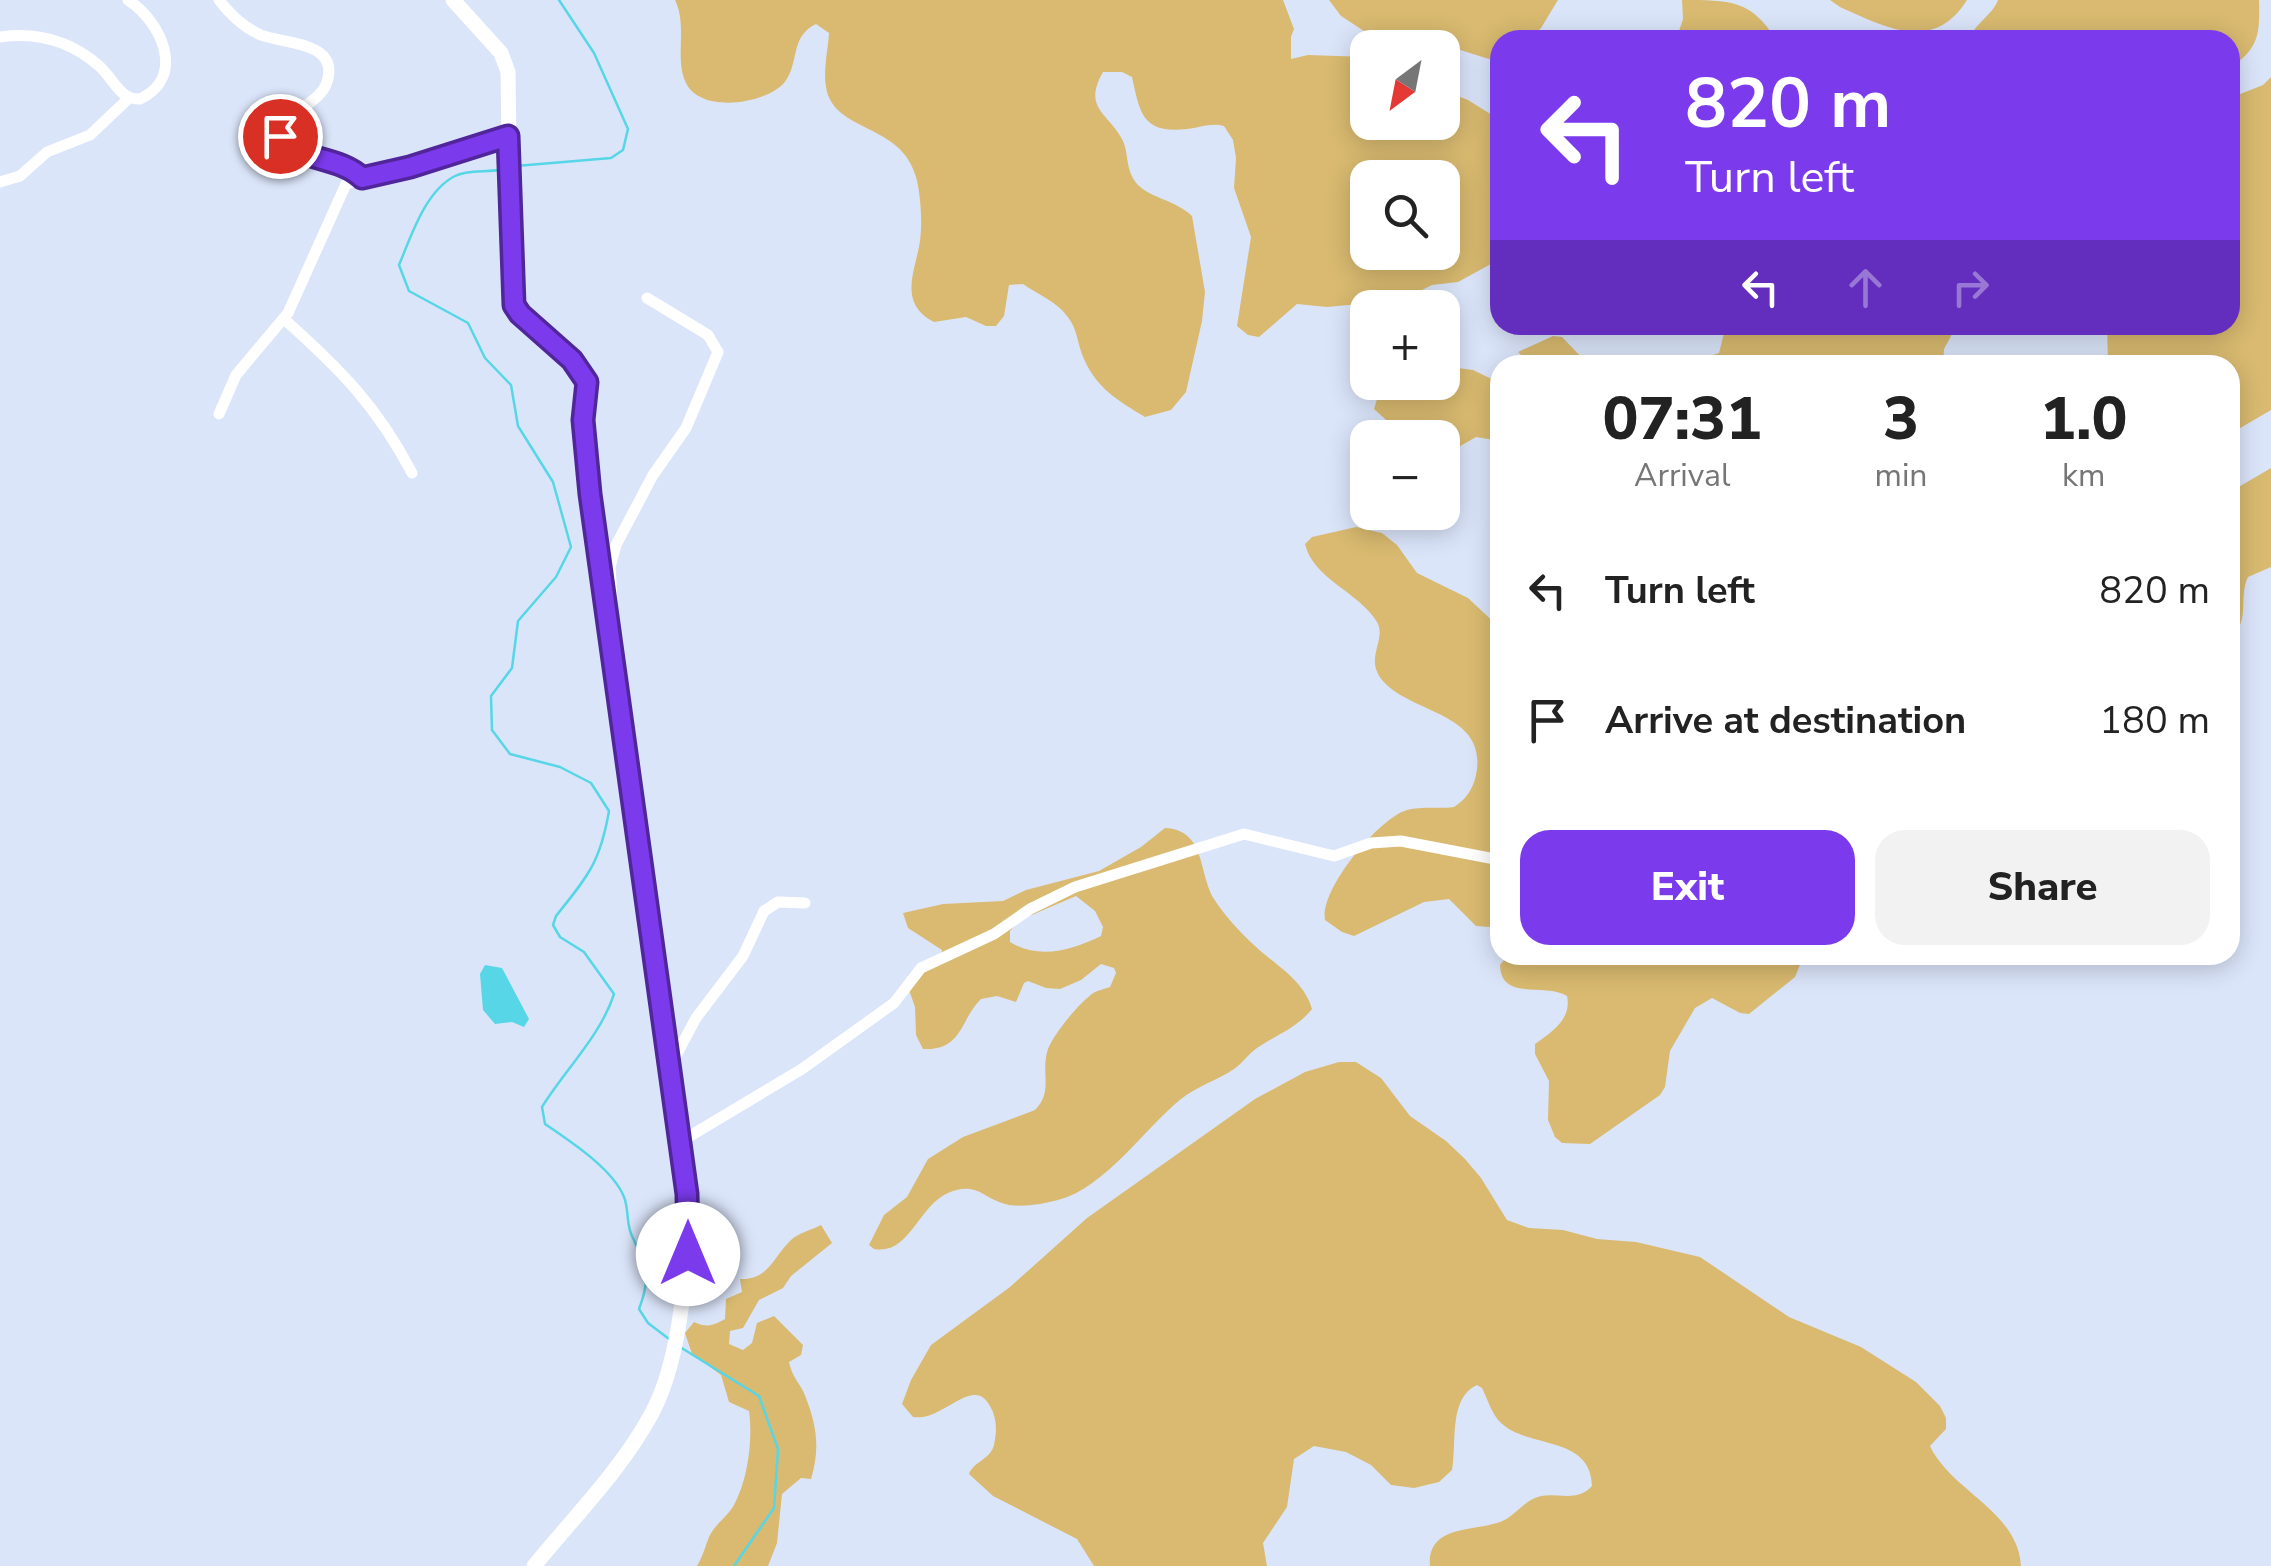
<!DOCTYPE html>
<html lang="en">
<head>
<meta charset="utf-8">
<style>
  body { margin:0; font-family:"Nunito Sans",sans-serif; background:#f2f2f2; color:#222; height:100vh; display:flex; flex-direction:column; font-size:38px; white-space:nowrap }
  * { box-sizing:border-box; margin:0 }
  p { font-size:32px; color:#767676 }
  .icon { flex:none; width:55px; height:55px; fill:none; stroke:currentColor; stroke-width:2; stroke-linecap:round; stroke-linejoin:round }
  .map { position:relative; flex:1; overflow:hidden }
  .panel { position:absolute; left:1490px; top:355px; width:750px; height:610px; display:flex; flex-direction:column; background:#fff; border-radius:30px; box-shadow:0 5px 25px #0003 }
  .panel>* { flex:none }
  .top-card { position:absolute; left:1490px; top:30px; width:750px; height:305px; border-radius:30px; box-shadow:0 5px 25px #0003; background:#7c3aed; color:#fff; overflow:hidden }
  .needle { width:65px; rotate:212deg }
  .fabs { position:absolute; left:1350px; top:30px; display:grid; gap:20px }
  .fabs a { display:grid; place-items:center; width:110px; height:110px; border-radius:20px; background:#fff; box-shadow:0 5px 25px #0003; font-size:50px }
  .pin { position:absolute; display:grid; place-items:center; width:85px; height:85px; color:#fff; margin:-42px; border:5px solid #fff; border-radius:50%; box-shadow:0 2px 10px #0007 }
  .me { position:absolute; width:110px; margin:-55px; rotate:0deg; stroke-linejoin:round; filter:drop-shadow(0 0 8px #0008) }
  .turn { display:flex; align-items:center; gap:35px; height:210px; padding:0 30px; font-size:45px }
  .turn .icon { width:130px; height:130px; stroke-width:2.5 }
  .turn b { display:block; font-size:70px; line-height:85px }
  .lanes { display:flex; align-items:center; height:95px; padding:0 30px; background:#0003; justify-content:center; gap:50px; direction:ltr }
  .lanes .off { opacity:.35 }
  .eta { display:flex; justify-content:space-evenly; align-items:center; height:170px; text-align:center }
  .eta b { font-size:60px; font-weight:800; line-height:70px }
  .primary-button { display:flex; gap:20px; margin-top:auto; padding:20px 30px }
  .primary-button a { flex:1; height:115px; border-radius:30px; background:#7c3aed; color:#fff; font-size:40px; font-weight:800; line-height:115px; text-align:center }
  .primary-button a+a { background:#f2f2f2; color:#222 }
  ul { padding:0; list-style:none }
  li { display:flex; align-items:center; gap:30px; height:130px; padding:0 30px }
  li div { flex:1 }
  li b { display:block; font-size:38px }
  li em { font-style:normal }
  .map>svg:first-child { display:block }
  .green { fill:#d9ba70; fill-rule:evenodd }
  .water { fill:#56d6e6 }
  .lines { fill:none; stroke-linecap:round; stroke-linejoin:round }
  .stream { stroke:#56d6e6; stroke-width:2.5 }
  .street { stroke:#fff; stroke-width:11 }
  .secondary { stroke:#fff; stroke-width:15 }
  .route-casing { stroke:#51269a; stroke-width:25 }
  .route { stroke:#7c3aed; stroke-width:18 }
</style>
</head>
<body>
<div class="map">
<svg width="2271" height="1566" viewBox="0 0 2271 1566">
  <rect width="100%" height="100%" fill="#dbe5fa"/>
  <path class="green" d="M675,0H1283L1294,29L1291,37V59L1308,55L1367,57L1368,122H1442L1443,90L1468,100L1500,120V191C1484,207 1497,214 1500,231C1501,240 1500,250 1500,259L1458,282L1432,285L1422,290L1395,291L1369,303L1327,307L1297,304L1259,337L1248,335L1237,326L1251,237L1234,188L1236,158L1233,140L1224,126L1219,125C1207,124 1198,128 1187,129C1142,134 1140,113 1132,77L1122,72H1103C1082,109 1109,113 1123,141C1129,154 1125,171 1138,185C1151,198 1177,201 1192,216L1205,292L1202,321L1186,392L1171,410L1145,417C1119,401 1097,389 1084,359C1077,344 1078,329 1067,316C1057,302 1037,294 1023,284L1009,285L1004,316L996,326H986L966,317L934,322C900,304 913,276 919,247C923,228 921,195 916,177C901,122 833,133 826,87C823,71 828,50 829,33L816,24C789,37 800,64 784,83C765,104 701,114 686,83C674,58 688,27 675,0ZM1368,178H1442V252H1368Z
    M1329,0H1558L1541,28L1528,40H1500V57L1489,59L1409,34L1364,31L1341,16Z
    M1682,0C1730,0 1752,0 1776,40H1676L1683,19Z
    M1830,0H1967C1933,54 1885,27 1840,7Z
    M1998,0H2259C2260,34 2259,48 2230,68V40H1970C1972,25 1992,16 1998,0Z
    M2271,77V410L2230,434V365H2108L2107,325H2230V98L2263,85Z
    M1720,325H1957L1944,349L1943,365H1700L1701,359L1719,353L1724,333Z
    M1553,336L1562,337L1589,365H1531L1518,352Z
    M1443,366L1473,370L1500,383V441L1476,437L1443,456L1442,438L1405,437L1374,409L1380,389L1390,383L1442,382Z
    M2271,468V567L2248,577C2238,597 2251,624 2230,636V492Z
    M1356,527L1382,533L1397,545L1417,573L1468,598L1500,628V923L1490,927L1476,926L1449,899L1424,902L1354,936L1342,932L1325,920C1319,890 1379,818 1407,810C1422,806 1439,809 1454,807C1468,798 1475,786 1477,769C1484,712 1409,713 1382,680C1364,658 1387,640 1377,622C1359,592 1313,579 1305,544L1312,537Z
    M1165,828C1206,830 1198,872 1214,899C1224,915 1241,933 1255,946C1275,965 1304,980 1312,1009C1297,1028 1276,1035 1257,1048C1248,1054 1243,1063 1234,1069C1218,1080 1197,1086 1181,1099C1145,1128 1105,1188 1058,1200C1043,1204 1021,1208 1005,1204C983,1198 976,1181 948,1193C917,1207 910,1255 874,1249L869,1245L884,1215L907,1197L928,1159L963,1137L1035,1110C1054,1091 1040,1072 1048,1049C1053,1035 1081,1000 1095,992C1099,990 1105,989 1110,987L1116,973L1114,968L1101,964L1081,980L1060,989L1046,988L1028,981L1024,983L1016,1002L997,996L981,999C960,1019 963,1051 923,1049L916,1035L915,1007L908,987L913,978L941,960L942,950L908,928L903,913L943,904L1003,901L1026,890L1099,871L1141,847ZM1076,896L1095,911L1103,927L1101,936C1072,950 1040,960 1010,942V931L1020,920Z
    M1508,955H1804L1795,977L1749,1014L1740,1013L1712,998L1695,1008L1670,1051L1665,1087L1660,1095L1590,1144L1562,1143L1555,1137L1548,1120L1549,1081L1535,1054V1044C1552,1032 1572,1019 1567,996C1546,982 1501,1002 1500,965Z
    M1339,1062H1356L1381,1078L1410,1116L1446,1141L1465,1159L1481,1178L1507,1220L1529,1228L1563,1230L1597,1239L1636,1242L1700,1257L1789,1317L1861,1347L1916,1382L1940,1406L1946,1418V1429L1930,1446C1951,1491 2018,1511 2021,1566H1430C1427,1520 1484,1534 1508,1518C1520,1510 1527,1499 1541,1496C1559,1493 1578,1502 1592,1486C1591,1435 1529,1449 1501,1423C1492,1415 1487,1398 1482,1388L1477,1385C1448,1398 1457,1444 1452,1470L1439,1482L1414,1488L1391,1485L1371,1465L1346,1452L1314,1446L1294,1459L1287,1507L1263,1543L1267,1566H1094L1077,1539L993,1496L969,1474C974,1461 990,1460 994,1445C997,1431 997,1418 990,1406C973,1374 943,1422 913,1417L902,1404L911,1380L931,1345L1010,1287L1087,1218L1255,1099L1305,1072Z
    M821,1225L832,1243L791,1276L783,1288L759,1300L743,1328L730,1331L729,1344L743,1350L752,1343L757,1323L774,1316L803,1345L801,1355L789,1362C793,1380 801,1383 806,1398C817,1427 820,1449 811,1479L801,1478L782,1494L777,1543L768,1566H697C703,1556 705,1547 709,1537C715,1524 727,1517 734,1505C748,1479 753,1440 749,1411L729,1402L721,1375L692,1354L685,1333L694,1322C707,1328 712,1326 725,1319L726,1299L742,1292L740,1279C769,1280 773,1257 791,1240C798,1233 812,1230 821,1225Z"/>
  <path class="water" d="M485,965L502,968L529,1019L524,1027L512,1022L495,1024L483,1010L480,974Z"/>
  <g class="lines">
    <path class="stream" d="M516,166L611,158L623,150L628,129L594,53L559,0
      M504,169C489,173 468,169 455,176C425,191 411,237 399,265L409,291L468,323L485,358L511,385L518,426L553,482L571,547L556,577L518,621L512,668L491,696L492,730L510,754L560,767L591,783L609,811C600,863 588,876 556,916L553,925L560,937L584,952L614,994C601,1035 565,1070 542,1107L545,1124C570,1141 613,1169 624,1197C629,1209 626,1224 632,1236C646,1266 652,1275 639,1309L648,1323L669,1339
      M680,1347L759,1396L778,1449L774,1508L734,1566"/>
    <path class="street" d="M219,0C231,15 243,27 261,35C283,44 340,41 327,82C319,107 278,112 280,140C301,163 339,155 362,178
      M0,37C36,32 70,41 98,65C113,77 119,100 140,99C187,77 161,21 128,0
      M0,182L20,176L47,152L90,135L129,98
      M284,319C340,369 377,406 412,473
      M219,414L236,375L288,313L346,184L508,136
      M612,600L610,567L616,545L653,475L686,428L718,352L708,335L647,298
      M671,1065L696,1018L743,956L764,911L778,902L805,903
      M680,1142L802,1069L894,1003L921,968L994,934L1030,909L1075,887L1244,834L1334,856L1371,843L1401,841L1500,860"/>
    <path class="secondary" d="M453,0L501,53L508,72L511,292L519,314L572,360L587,382L583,420L590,493L687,1194C689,1257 682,1357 652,1413C622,1469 574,1517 534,1566"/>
  </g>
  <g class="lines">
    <defs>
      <path id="route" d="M280,136C293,161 339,155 362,178L410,167L508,136L514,305L520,314L572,360L587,382L583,420L590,494L687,1194L688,1254"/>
    </defs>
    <use href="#route" class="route-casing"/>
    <use href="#route" class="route"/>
  </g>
</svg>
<div class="fabs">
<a><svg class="needle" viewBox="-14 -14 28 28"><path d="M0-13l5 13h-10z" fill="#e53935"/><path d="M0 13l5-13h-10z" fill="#767676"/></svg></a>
<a><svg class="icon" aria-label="search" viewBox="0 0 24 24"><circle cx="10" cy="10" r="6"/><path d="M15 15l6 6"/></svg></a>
<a>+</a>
<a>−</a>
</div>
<div class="pin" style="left:280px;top:136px;background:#d93025"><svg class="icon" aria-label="arrive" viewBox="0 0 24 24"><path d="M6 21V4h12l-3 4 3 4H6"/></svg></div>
<svg class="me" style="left:688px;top:1254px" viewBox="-20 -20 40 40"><circle r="19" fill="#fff"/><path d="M0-13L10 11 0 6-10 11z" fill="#7c3aed"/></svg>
<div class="top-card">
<div class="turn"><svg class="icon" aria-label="left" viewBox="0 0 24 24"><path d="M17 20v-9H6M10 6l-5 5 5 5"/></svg><div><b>820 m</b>Turn left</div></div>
<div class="lanes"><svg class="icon" aria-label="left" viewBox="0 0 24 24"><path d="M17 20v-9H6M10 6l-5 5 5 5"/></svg><svg class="icon off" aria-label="ahead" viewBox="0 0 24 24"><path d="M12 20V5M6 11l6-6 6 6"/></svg><svg class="icon off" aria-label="right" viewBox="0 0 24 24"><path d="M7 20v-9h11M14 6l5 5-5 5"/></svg></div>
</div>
<section class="panel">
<div class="eta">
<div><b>07:31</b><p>Arrival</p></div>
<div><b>3</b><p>min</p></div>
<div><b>1.0</b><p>km</p></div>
</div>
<ul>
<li><svg class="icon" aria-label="left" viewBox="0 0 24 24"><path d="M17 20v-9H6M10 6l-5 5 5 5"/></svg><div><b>Turn left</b></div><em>820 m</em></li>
<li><svg class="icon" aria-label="arrive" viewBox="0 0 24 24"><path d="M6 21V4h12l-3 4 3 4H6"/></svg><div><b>Arrive at destination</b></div><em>180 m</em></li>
</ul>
<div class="primary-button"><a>Exit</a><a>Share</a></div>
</section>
</div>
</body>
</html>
